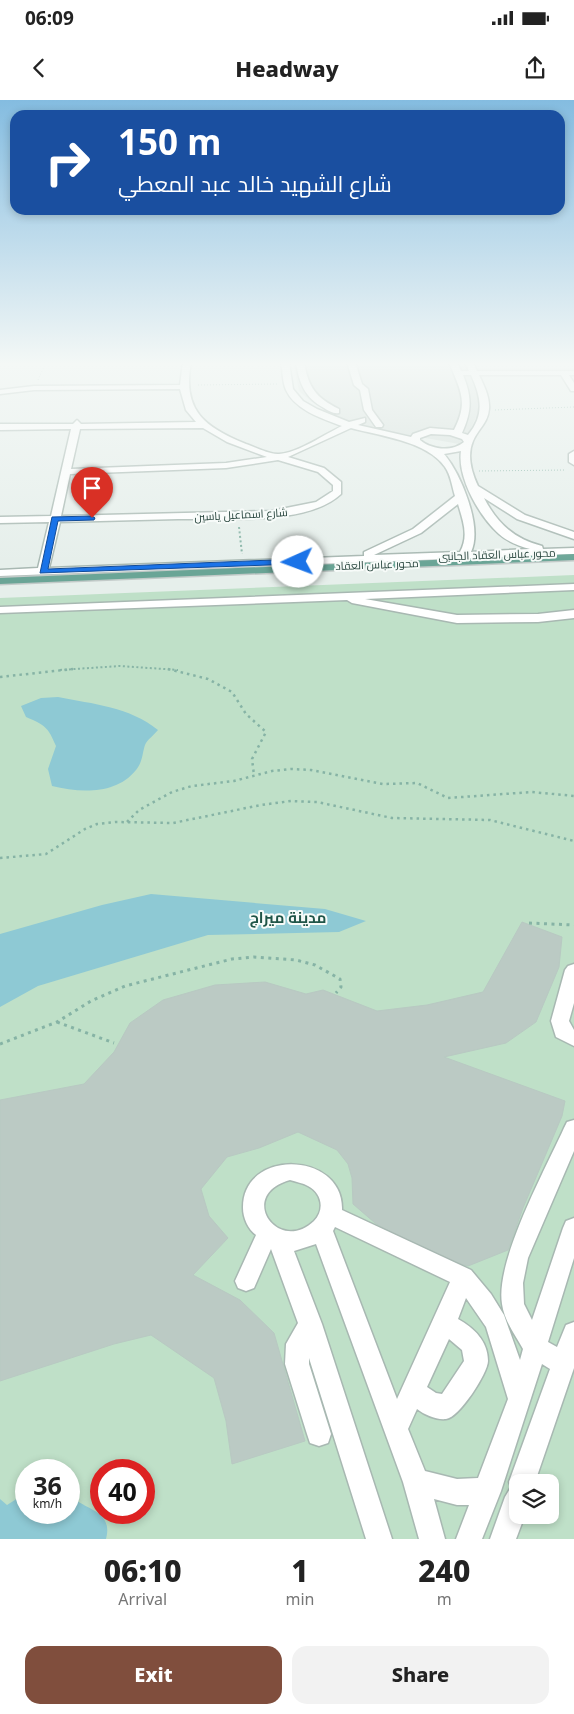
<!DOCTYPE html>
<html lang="en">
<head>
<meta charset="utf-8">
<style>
  body { margin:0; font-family:"Noto Sans",Cairo,sans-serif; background:#f2f2f2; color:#222; height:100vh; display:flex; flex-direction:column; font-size:19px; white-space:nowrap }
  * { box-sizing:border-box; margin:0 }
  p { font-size:16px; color:#767676 }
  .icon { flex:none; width:28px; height:28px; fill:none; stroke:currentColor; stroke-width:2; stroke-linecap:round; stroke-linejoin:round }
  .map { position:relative; height:1439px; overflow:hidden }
  .sheet { display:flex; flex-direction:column; background:#fff; flex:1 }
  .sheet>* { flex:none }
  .banner { position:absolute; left:10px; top:10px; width:555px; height:105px; border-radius:15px; box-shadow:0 2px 8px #0003; background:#1a4fa0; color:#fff; overflow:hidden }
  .controls { position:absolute; left:509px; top:1374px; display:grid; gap:10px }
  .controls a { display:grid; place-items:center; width:50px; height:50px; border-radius:10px; background:#fff; box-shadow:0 2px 8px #0003; font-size:25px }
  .speed { position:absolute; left:15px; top:1359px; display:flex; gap:10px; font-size:25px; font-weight:700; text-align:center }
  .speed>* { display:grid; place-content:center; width:65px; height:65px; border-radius:50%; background:#fff; box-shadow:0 2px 8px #0003; line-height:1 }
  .speed small { font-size:12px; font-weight:400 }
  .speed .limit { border:8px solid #d22; background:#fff; color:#111 }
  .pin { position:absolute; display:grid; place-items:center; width:42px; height:42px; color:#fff; margin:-51px -21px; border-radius:50% 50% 50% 0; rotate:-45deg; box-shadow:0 0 5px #0007 }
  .pin .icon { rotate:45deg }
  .me { position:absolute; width:55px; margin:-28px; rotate:268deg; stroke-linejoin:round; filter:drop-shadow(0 0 4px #0008) }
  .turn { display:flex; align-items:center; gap:18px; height:105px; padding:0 25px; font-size:22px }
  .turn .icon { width:65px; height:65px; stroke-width:2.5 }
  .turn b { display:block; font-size:35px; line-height:42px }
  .eta { display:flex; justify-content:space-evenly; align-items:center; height:85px; text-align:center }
  .eta b { font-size:30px; font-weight:800; line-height:35px }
  .cta { display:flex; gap:10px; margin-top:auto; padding:10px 25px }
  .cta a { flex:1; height:58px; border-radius:15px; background:#804e3d; color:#fff; font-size:20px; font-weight:800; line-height:58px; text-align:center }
  .cta a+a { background:#f2f2f2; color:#222 }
  .status { display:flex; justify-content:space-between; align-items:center; height:35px; padding:0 25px; background:#fff; direction:ltr }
  .status svg { height:14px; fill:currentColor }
  header { display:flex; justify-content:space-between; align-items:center; height:65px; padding:0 25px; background:#fff; font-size:22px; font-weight:800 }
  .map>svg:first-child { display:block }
  .built { fill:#d4dfda }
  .green { fill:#bfe0c8; fill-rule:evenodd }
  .water { fill:#8ec9d4 }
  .building { fill:#bbcac4; stroke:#b8c9c2 }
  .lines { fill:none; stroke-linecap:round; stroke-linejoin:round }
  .minor-casing { stroke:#a8b8b2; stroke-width:3 }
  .major-casing { stroke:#c2cac8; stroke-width:3 }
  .path-far3 { stroke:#86b3a5; stroke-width:1; stroke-dasharray:1 2; stroke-linecap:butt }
  .path-far2 { stroke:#86b3a5; stroke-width:2; stroke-dasharray:2 2.5; stroke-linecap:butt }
  .path-far1 { stroke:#86b3a5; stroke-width:2.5; stroke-dasharray:2.5 4; stroke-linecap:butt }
  .path { stroke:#86b3a5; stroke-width:3; stroke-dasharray:3 4.5; stroke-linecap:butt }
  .minor { fill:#fff; fill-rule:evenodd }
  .major { fill:#6aa596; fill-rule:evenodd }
  .route { fill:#1a73e8; stroke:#114b97 }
  .labels { text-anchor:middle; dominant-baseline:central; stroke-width:4; stroke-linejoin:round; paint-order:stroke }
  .far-street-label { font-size:11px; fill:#24423a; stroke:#f7fbf9 }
  .neighbourhood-label { font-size:15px; font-weight:bold; fill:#1f5548; stroke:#f7fbf9 }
</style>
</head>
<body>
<div class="status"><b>06:09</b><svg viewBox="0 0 49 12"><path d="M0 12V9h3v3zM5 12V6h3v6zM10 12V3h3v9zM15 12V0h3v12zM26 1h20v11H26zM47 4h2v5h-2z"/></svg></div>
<header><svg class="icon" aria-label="back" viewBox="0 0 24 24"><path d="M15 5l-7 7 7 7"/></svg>Headway<svg class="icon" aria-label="share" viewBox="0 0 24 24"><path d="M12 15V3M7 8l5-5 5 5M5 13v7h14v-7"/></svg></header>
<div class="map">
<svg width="574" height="1439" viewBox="0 0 574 1439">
  <rect width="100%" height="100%" fill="#e6efeb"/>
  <path class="built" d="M293,262H465L481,306L469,333L459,344L381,330L340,318L312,302L299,291Z"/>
  <path class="green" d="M574,475V1439H0V498ZM26,1370H69V1412H26ZM101,1370H144V1412H101ZM518,1382H550V1415H518Z"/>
  <path class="water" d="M58,597C93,604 130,607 158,630C155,634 147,640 145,645C142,654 143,661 136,670C116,695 80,693 52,686L48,669L56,646C48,627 45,625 26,617L21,606L41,598Z
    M151,794L325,809L366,821L339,832L208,835L38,886L0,907V834L102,805Z
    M26,1393V1412H69V1394C82,1410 114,1409 106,1439H0V1399L7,1405Z"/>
  <path class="building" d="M522,822L562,837L559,867L536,922L506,943L444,957L565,1001L562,1016L523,1108L508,1150L468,1166L436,1158L409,1143L375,1123L353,1104L352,1078L348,1064L337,1050L298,1032L259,1048L227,1057L201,1089L209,1116L228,1138L193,1175L240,1200L274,1233L305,1341L232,1364L226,1321L214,1278L151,1235L114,1244L0,1281V1000L84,984L114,952L130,923L163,900L215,885L265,882L306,894L323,890L377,911L427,905L483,892Z"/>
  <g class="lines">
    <defs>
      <path id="minor" d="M183,262H191C182,310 204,327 246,344C255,347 270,355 279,354C298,353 325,334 342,326C323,319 295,310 286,290C282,281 283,271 281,262H289L293,289L303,301L317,309L349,322L365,318V322L358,325L411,337L413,334L430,328L454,330C469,301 460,290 449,262H457L461,271H469L465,262H473L477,271H574V275H569L574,283V291H571L561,275H479C484,286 490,297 489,309C488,323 478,329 473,341C467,355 471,371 478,386L525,415L574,432V439L517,419L484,398C497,423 514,439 542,446L543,449L574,448V454L0,476V470L38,468L49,422L0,423V417L51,416L71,329L0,330V324H73L77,320L81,324L196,322L186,310L180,289L34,290L0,294V290L34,286L180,285ZM463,275H471C481,297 485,315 468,335L462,333C472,311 472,297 463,275ZM203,328L227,342L267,357L226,363L71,369L80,329ZM351,328C380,336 427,341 445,367C451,375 452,387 455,396L413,429L364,452V456L49,468L60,422C99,421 139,420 178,419C223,418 307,426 341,394V382L324,368L288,357ZM431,334L450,335L462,339L464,342C452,352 432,350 420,340V338ZM461,351C457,378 480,417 499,434C508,442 519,446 530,449L471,452C483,427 461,374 444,354ZM278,360L318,372L333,385V391L316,402L271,411L61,416L70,374L226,368ZM458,404C463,421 469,436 460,452L374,455L421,433Z
        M296,262H304C308,287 316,298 339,309V313C333,314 329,311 324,308C305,298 299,283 296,262Z
        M347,262H355L362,284L368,289L372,310L383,325L382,327H376L364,310L360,290L354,285Z
        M574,351V365L569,362V354Z
        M574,484V490L365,499L457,515L538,514L574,510V518L538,522L457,523L352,503L347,500L0,513V507Z
        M574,864V903L569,921L574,930V946L556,937L551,921L565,870L568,866Z
        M574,1020V1051L528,1158L523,1183L524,1204L532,1220L563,1128L566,1121L574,1118V1158L548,1242L557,1247L566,1225L574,1222V1268L535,1382H518V1415H525L516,1439H490L505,1397L511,1387L509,1382L550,1269L542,1264L501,1391L482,1439H456L469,1405H457L434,1399L445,1439H419L403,1382L316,1144L294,1151L322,1224L392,1439H366L309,1258V1264L331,1334L328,1343L319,1346L310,1343L307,1334L285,1264L286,1244L298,1223L271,1149L254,1188L246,1191L238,1188L235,1181L256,1135C248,1129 243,1118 243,1108C242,1048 344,1051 342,1110L471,1170L491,1194L504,1215L520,1260L523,1249C515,1235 504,1220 502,1204C495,1161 545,1070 564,1028L567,1022ZM290,1080C296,1082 303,1083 308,1086C322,1093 325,1110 314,1121C278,1155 236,1095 290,1080ZM335,1127L450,1182L397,1299L333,1131ZM466,1198L486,1227L508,1299L478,1378L457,1379L425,1371L408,1329L417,1309C425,1315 436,1320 446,1319C459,1318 488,1273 488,1261C488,1241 474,1228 458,1219ZM449,1239L462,1250L464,1261L442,1294L436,1293L427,1287Z"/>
      <path id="major" d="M574,454V460L0,484V478Z"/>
    </defs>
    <use href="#minor" class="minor-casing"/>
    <use href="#major" class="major-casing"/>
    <path class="path-far3" d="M38,280L46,262
      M198,285L277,284
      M495,310L574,307
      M479,371L566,370"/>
    <path class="path-far2" d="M239,427L242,454
      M60,570L120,566L178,570"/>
    <path class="path-far1" d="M168,569L208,579L232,592L246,614L266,632L252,659L254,675
      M0,577L73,569
      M127,722L139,710L172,692L192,686L234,681L272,671L291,669L311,670L383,684L417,683L448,698L532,692L574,696
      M0,758L46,754L85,729L97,724L116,722L173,723L261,705L291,701L317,702L392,718L490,720L574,741"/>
    <path class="path" d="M529,823L574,825
      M57,922L114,943
      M0,944L57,922L91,901L125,886L232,859L254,857L296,860L315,865L340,879L341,887L336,893"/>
    <use href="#minor" class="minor"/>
    <use href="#major" class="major"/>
  </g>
  <linearGradient id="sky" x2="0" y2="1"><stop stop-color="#84bce0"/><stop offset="0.57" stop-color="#f4f8f6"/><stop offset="1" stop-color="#f4f8f6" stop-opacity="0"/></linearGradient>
  <rect width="574" height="463" fill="url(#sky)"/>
  <path class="route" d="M92,416L95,418L94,420L58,421L48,469L298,459L303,462L298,464L40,473L52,417Z"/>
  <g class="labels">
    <g class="far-street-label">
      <text transform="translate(241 414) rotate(-3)">شارع اسماعيل ياسين</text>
      <text transform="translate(497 454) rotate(-2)">محور عباس العقاد الجانبى</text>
      <text transform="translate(377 464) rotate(-2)">محور عباس العقاد</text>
    </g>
    <g class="neighbourhood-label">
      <text x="288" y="817">مدينة ميراج</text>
    </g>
  </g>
</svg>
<div class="controls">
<a><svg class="icon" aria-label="layers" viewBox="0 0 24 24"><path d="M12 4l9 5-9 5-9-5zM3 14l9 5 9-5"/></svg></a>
</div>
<div class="speed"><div>36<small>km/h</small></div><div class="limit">40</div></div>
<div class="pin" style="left:92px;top:418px;background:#d93025"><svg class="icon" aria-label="arrive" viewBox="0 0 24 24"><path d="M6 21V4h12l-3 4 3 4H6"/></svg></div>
<svg class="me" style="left:298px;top:462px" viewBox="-20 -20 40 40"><circle r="19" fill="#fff"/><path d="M0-13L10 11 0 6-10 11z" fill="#1a73e8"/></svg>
<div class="banner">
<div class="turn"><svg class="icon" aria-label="right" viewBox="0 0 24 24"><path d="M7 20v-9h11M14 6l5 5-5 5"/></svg><div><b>150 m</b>شارع الشهيد خالد عبد المعطي</div></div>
</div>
</div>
<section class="sheet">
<div class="eta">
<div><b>06:10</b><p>Arrival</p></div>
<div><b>1</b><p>min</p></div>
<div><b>240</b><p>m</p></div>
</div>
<div class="cta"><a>Exit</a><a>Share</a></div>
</section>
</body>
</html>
